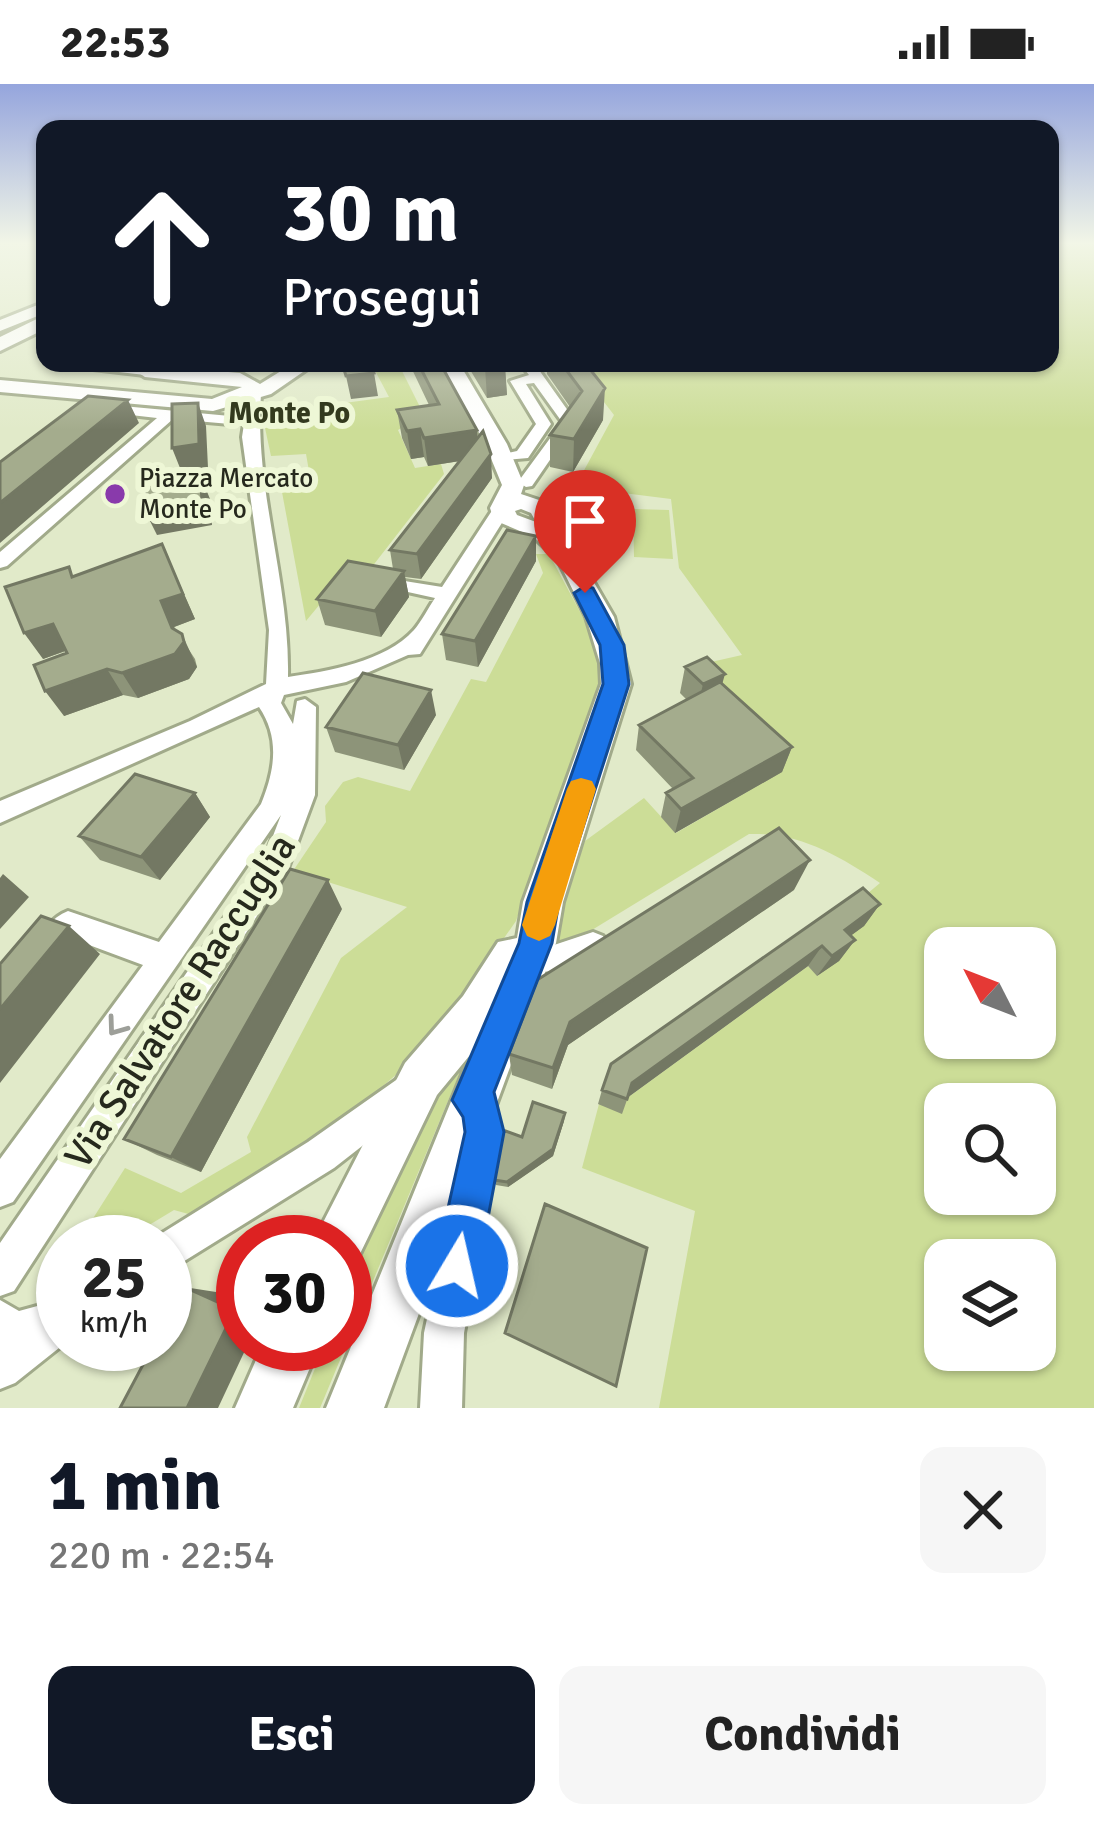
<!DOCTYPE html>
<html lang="it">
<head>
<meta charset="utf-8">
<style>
  body { margin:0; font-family:Signika,sans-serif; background:#f6f6f6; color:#222; height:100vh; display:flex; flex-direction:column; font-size:45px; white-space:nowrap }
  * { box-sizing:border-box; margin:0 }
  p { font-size:39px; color:#767676 }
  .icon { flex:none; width:66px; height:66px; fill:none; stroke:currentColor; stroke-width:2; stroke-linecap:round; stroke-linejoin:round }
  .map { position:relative; height:1324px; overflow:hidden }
  .side { display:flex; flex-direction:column; background:#fff; flex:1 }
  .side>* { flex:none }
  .top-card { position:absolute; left:36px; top:36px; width:1023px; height:252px; border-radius:24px; box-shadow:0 3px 9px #0004; background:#111827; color:#fff; overflow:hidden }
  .needle { width:78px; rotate:312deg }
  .tools { position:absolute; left:924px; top:843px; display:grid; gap:24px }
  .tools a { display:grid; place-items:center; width:132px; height:132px; border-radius:24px; background:#fff; box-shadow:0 3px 9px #0004; font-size:60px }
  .speed { position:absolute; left:36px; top:1131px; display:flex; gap:24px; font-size:60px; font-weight:700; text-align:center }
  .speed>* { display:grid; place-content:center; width:156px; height:156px; border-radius:50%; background:#fff; box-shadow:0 3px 9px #0004; line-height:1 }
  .speed small { font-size:30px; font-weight:400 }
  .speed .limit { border:18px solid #d22; background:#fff; color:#111 }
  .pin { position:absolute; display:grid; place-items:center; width:102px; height:102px; color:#fff; margin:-123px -51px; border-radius:50% 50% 50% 0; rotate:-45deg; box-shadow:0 0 12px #0007 }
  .pin .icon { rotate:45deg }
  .me { position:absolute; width:132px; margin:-66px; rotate:9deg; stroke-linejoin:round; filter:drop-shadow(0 0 9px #0008) }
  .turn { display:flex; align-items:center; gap:42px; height:252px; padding:0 48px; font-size:54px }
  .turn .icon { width:156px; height:156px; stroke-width:2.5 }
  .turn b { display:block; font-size:84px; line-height:102px }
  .round { display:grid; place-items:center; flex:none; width:126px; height:126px; border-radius:24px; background:#f6f6f6 }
  .headline { display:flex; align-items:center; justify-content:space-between; height:204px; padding:0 48px }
  h1 { font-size:72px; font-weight:700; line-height:90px; color:#111827 }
  .button { display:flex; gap:24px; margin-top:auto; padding:24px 48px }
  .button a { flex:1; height:138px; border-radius:24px; background:#111827; color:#fff; font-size:48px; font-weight:700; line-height:138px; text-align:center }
  .button a+a { background:#f6f6f6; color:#222 }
  .status { display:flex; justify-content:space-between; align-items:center; height:84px; padding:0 60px; background:#fff; direction:ltr }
  .status svg { height:33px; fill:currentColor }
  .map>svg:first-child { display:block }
  .green { fill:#ccdd97; fill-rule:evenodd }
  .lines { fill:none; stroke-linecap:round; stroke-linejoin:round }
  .street-casing { stroke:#a1aa8a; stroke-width:6 }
  .secondary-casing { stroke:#a1aa8a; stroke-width:6 }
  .primary-casing { stroke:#a1aa8a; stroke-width:6 }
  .street { fill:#fff; fill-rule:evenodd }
  .secondary { fill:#fff; fill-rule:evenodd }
  .primary { fill:#fff; fill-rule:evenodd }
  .wall { fill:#8d9479 }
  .shaded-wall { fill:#737863 }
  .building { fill:#a4ac8d; stroke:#737863; stroke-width:3 }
  .oneway { stroke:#9d9f99 }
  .route { fill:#1a73e8; stroke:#114b97; stroke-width:3 }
  .slow { fill:#f59e0b }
  .poi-dot { fill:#893aab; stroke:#eef7d6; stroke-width:4.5 }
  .labels { text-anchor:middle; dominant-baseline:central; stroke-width:12; stroke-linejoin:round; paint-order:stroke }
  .far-poi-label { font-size:27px; fill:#26291d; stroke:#eef7d6; text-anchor:start }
  .far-neighbourhood-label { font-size:30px; font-weight:bold; fill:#333a1e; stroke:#eef7d6 }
  .near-street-label { font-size:39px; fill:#26291d; stroke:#eef7d6 }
</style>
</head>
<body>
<div class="status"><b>22:53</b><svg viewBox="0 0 49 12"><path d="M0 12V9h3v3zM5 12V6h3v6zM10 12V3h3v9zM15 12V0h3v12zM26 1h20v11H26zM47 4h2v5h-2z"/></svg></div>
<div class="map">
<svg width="1094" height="1324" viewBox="0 0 1094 1324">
  <rect width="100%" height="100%" fill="#e1eac9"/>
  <path class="green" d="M1050,160H1094V1324H659L695,1127L582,1084L599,1020L627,1014L808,882L818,892L848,826L880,799C839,772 799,748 749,750L569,860L556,862L554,847L585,757L644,714L676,749L781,688L689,583L742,571L679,484L671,415L575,403L614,331L574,279H1050ZM945,864H1035V954H945ZM945,1020H1035V1110H945ZM945,1176H1035V1266H945Z
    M371,279H398L424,331L398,346L415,384L441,380L444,390L368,488L349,485L306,537L279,392L309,387L306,370L271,372L262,330L389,313Z
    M633,425L669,426L673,475L634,473Z
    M536,470H549L594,554L601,592L516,837L427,964L354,1027L192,1131L174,1126L121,1158H78L125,1084L181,1109L251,1068L247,1053L341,874L407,823L293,787L326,738L325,722L343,698L358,693L410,707L471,595L486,598L543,489Z
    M461,978L463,981L320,1324H299L325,1260H345V1213L425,1018Z"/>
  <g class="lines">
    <defs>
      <path id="street" d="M88,279L145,283L152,287L145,291L93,285Z
        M520,279H534L576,338L532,402L526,403L518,398L562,338L534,299L526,300L551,340L528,374L504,376V370L517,367L536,340L510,297L529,291Z
        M249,307L261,310C254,405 290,498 288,593C328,587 385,578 414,546C422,537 428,524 435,514L367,499V491L442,503L495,422L510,426L420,570L408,571L346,598L284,611L281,619L293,640L297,617L305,615L316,623L315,711L288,784L14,1207L0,1212V1159L263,778L281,731L13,1118L0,1123V1075L143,881L73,855L58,874L48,878L38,874L33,864C40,849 52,833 68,827L159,858L261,720C275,686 280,654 259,623L0,739V717L190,637L266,600L269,546L242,353Z
        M101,320L230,332L237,336L230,340L173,335L7,482L0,484V468L157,334L96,327V321Z
        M593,848L603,852L608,862L603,872C572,884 543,895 510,882L506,872L510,862L521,858L554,861Z
        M409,987L421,992L426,1004L421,1016L334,1084L165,1189V1158L151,1156L308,1058Z
        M482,1014L494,1019L501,1048L464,1249L462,1324H420L424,1249L467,1048L465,1031L470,1019Z
        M63,1215L64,1260L15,1299L0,1305V1216L19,1227Z"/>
      <path id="secondary" d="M45,218V229L0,247V236Z
        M294,279H316L271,310L213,327L0,308V296L212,315L242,303L145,293L136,287L145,281L240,289L260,300Z
        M441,279H459L507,360L524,401L521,410L548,419L614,533L631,600L563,818L556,859L384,1324H326L470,971L437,1011L357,1176L345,1182V1158H313L405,979L463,912L498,858L517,854L523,818L601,600L600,579L586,533L558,476L534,453L494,436L490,424L502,401L485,360ZM521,425L531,429L536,438L517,431L515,427Z
        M263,1260H320L293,1324H235Z"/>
      <path id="primary" d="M45,231V245L0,267V253Z"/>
    </defs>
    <use href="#street" class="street-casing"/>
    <use href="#secondary" class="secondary-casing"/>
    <use href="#primary" class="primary-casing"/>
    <use href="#street" class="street"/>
    <use href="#secondary" class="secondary"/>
    <use href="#primary" class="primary"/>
  </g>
  <path class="wall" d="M240,279H278L275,282Z
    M409,279H440L477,346V355L492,394L421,495L405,493L409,513L381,553L325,541L317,515L393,485L390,466L460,377L428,382L424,373L411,375L402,354L397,326L429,321Z
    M466,279H504L507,311L487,314Z
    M547,279H585L603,336L573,388L550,383V351L570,323L547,290Z
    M536,452V477L478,583L446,576L442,550Z
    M162,460L195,535L174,543L195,575L197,583L189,595L138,614L123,611L64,632L67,569L66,567L43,575L74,492Z
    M685,583L722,600L792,663L782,688L675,749L661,733L666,709L673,705L636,666L639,641L687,616L680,609Z
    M436,631L404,686L335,668L326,643Z
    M195,709L210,733L160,796L100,776L79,752Z
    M794,806L568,961L552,1005L512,991L509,970Z
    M880,820L864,842L850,852L855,856L839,877L817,892L808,882L628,1013L622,1030L598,1020L602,1006Z
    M342,825L201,1088L157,1071L124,1055Z
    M565,1029L564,1037L553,1072L508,1103L496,1101L494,1096L522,1053Z"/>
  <path class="shaded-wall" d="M505,280L507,311L487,314L485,283Z
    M374,289L378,312L351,315L346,292Z
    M605,304L603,336L573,388L574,355Z
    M128,316L139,339L0,459V419Z
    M198,319L206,342L208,384L182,389L172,364Z
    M420,345L424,373L411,375L407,347Z
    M477,346L479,374L428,382L424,354Z
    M491,370L492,394L421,495L417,470Z
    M200,390L210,415L212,441L157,451L144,425Z
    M536,452V477L478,583L475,557Z
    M162,460L195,535L174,543L181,561L182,550L197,583L189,595L138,614L122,589L161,517Z
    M404,487L409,513L381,553L375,527Z
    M53,540L70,565L43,575L24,549Z
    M107,585L123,611L64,632L45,607Z
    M725,590L718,615L697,626L703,600Z
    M431,606L436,631L404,686L398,661Z
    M792,663L782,688L675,749L681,725Z
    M195,709L210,733L160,796L141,773Z
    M810,776L794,806L568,961L552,1005L553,984L570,938Z
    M3,790L29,813L0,845V794Z
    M328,796L342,825L201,1088L171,1073Z
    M880,820L864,842L830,867L845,846Z
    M69,842L100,870L0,999V925Z
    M855,856L839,877L817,892L832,872Z
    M822,862L808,882L627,1014L632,999Z
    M565,1029L564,1037L553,1072L508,1103L507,1098Z
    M184,1203L216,1208L243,1221V1260H248L218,1324H187Z"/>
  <path class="building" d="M342,279H371L374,289L346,292Z
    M418,279H440L477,346L424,354L420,345L407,347L397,326L439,320Z
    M482,279H504L505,280L485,283Z
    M561,279H585L605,304L574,355L550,351L582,307Z
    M88,312L128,316L0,419V378Z
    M198,319L199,360L172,364V320Z
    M483,347L491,370L417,470L390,466Z
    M200,390L202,416L144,425L146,399Z
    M507,446L536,452L475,557L442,550Z
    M162,460L183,510L161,517L172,544L182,550L184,558L175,570L122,589L107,585L45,607L34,581L67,569L53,540L24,549L5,503L69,483L72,493Z
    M348,477L404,487L375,527L317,515Z
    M707,573L725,590L703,600L685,583Z
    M363,589L431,606L398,661L326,643Z
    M720,598L792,663L681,725L666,709L693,694L639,641Z
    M135,690L195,709L141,773L79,752Z
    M779,744L810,776L570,938L553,984L509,970L537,896Z
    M290,785L328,796L171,1073L124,1055Z
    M863,804L880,820L845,846L855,856L832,872L822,862L632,999L627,1015L602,1006L611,980Z
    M41,832L69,842L0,925V880Z
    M533,1018L565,1029L553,1065L507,1098L494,1096L503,1046L522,1053Z
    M545,1120L647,1164L616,1302L505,1249Z
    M184,1203L235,1226L187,1324H120L154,1260H165V1240Z"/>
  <defs><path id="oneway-chevron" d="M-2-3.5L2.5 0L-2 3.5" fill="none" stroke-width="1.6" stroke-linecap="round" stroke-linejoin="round" transform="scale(3)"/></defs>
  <use class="oneway" href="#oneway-chevron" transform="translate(116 943) rotate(126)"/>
  <linearGradient id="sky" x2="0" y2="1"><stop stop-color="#95a5dd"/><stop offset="0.46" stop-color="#f2f6e7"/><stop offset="1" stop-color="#f2f6e7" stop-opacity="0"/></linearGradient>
  <rect width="1094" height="346" fill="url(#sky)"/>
  <path class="route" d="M585,502L593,504L624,561L629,600L559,818L552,859L494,1008L504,1048L479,1182L473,1198L457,1204L442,1198L435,1182L465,1048L463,1033L452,1016L519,859L527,818L603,600L600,561L574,509Z"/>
  <path class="slow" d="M581,694L592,697L596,705L555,841L550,852L539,857L527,852L522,841L567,705L571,697Z"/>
  <circle class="poi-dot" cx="115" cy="410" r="12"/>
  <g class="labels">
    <g class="far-poi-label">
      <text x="139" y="394">Piazza Mercato<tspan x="139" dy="31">Monte Po</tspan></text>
    </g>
    <g class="far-neighbourhood-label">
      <text x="289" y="329">Monte Po</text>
    </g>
    <g class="near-street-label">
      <text transform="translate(180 917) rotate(-57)">Via Salvatore Raccuglia</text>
    </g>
  </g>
</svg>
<div class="tools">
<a><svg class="needle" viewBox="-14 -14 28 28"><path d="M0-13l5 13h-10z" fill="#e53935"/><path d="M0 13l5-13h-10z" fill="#767676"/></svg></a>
<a><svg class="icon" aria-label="search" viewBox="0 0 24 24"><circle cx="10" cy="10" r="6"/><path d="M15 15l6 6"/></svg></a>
<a><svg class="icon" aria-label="layers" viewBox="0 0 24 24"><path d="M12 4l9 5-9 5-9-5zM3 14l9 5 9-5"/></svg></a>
</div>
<div class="speed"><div>25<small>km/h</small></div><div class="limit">30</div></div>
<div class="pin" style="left:585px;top:509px;background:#d93025"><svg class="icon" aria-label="arrive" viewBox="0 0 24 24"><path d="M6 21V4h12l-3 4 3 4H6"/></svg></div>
<svg class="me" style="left:457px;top:1182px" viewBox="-20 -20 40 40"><circle r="17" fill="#1a73e8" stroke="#fff" stroke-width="3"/><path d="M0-11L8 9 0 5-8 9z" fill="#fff"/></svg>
<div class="top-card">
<div class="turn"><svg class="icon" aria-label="ahead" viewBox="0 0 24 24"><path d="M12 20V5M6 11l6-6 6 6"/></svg><div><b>30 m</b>Prosegui</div></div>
</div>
</div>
<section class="side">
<div class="headline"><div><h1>1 min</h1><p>220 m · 22:54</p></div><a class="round"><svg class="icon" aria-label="close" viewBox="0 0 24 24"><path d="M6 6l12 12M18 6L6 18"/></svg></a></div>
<div class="button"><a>Esci</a><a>Condividi</a></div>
</section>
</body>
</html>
